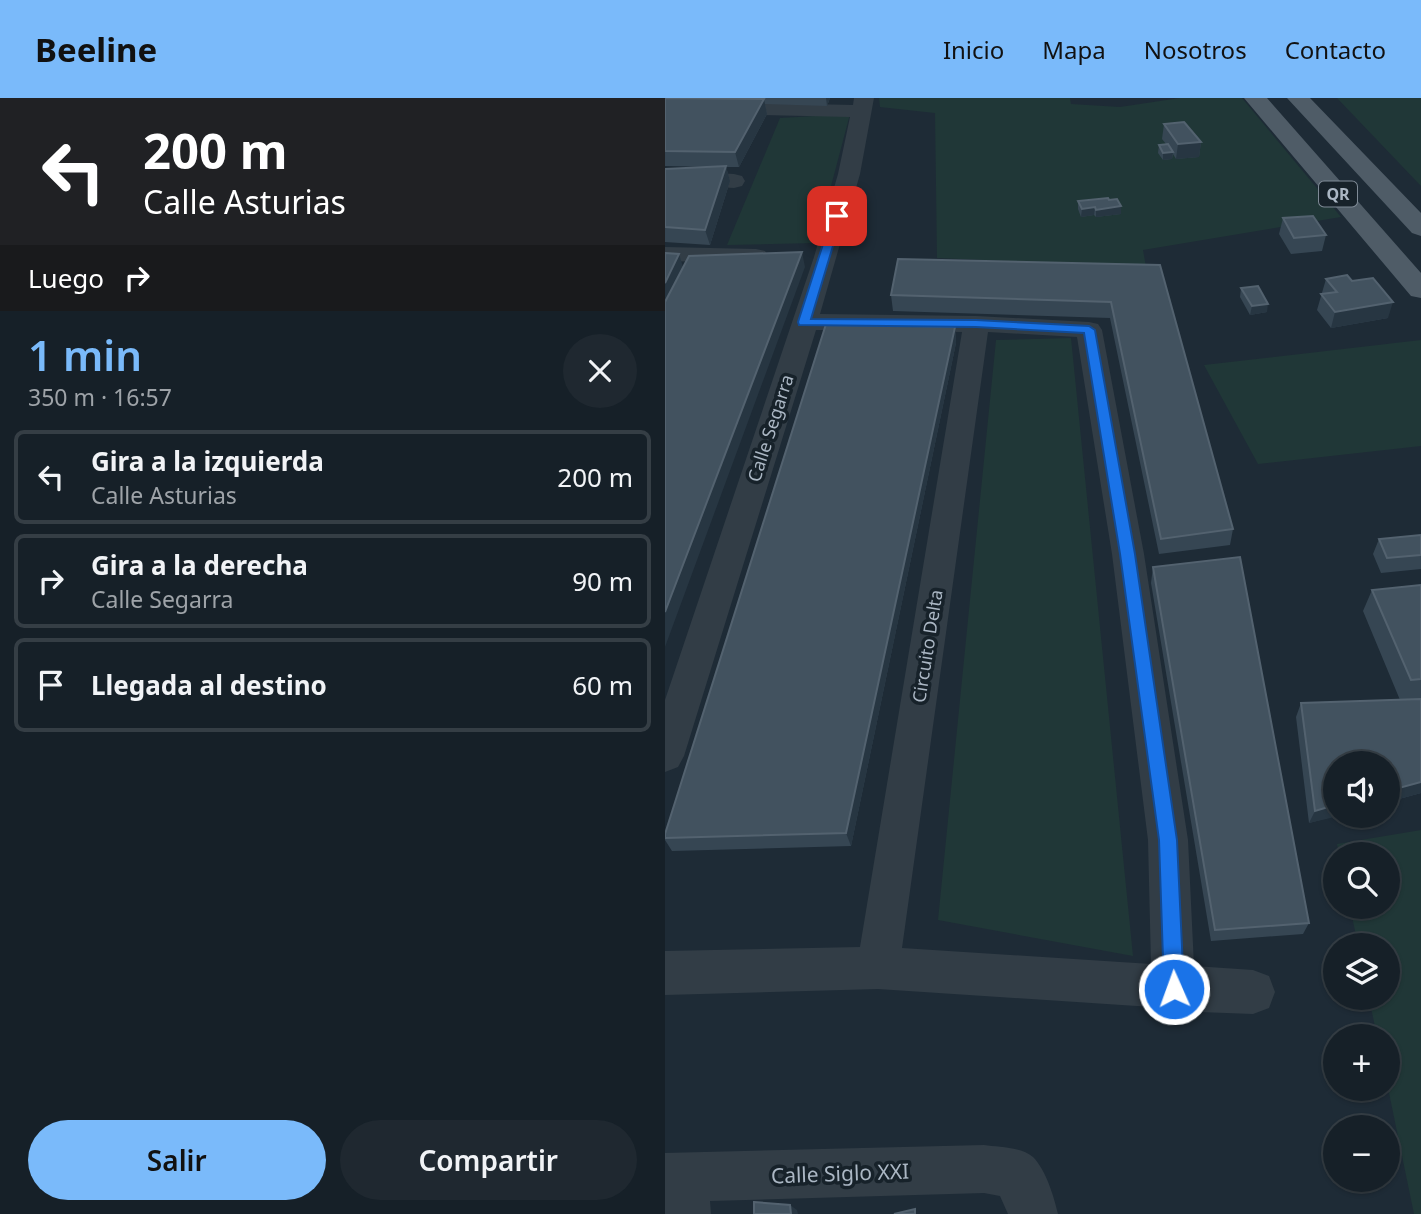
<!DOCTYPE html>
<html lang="es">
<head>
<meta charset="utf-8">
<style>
  body { margin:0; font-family:"Noto Sans",sans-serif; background:#1f2830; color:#f1f3f6; height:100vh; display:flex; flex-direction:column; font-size:26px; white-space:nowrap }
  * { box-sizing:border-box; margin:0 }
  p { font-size:23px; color:#9ea3a8 }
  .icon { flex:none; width:38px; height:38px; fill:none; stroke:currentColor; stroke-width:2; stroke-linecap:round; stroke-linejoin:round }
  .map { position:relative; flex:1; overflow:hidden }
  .side { display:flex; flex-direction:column; background:#162028; width:665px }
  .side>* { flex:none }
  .guide { background:#202124; color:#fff; overflow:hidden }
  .fabs { position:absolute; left:658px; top:653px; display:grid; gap:14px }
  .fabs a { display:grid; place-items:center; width:77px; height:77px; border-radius:50%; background:#162028; box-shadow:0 2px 5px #0004,0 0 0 2px #353e45; font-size:35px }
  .pin { position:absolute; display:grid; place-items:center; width:60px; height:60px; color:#fff; margin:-30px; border-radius:14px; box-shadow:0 4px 10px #0006 }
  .me { position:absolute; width:77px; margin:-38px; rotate:358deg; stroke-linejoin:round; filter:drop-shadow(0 0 5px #0008) }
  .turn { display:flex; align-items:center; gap:24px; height:147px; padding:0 28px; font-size:32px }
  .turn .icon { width:91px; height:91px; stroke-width:2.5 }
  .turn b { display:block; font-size:49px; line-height:60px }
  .then { display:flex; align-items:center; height:66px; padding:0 28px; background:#0003; gap:14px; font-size:26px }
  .round { display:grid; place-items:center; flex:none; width:74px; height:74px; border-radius:37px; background:#1f2830 }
  .head { display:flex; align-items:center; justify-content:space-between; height:119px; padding:0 28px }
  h1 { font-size:42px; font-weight:600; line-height:52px; color:#7abafa }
  .button { display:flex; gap:14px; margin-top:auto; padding:14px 28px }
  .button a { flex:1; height:80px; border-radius:42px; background:#7abafa; color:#111; font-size:28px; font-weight:600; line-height:80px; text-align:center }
  .button a+a { background:#1f2830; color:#f1f3f6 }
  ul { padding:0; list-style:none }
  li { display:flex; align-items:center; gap:21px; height:94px; margin:0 14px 10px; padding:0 14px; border:4px solid #353e45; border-radius:10px }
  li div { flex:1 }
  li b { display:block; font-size:26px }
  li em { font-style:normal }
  header { display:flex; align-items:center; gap:42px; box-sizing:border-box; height:98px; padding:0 35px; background:#7abafa; color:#111 }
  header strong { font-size:33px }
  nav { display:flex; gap:38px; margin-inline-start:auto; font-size:24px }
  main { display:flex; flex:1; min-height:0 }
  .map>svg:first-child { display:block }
  .green { fill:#203737 }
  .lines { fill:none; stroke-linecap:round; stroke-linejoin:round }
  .street { fill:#323d46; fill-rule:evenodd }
  .primary { fill:#4f5c67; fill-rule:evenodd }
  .wall { fill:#364653 }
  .shaded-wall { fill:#273642 }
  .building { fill:#42525f; stroke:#53626f; stroke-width:2 }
  .route { fill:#1a73e8; stroke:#114b97; stroke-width:2 }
  .labels { text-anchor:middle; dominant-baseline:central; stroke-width:7; stroke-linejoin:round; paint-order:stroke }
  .shield { fill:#17222a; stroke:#7f8a96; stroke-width:2 }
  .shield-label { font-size:16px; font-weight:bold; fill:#abb7c4 }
  .street-label { font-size:18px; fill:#abb7c4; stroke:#17222a }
  .near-street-label { font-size:21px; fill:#abb7c4; stroke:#17222a }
</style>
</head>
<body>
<header>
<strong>Beeline</strong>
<nav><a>Inicio</a><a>Mapa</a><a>Nosotros</a><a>Contacto</a></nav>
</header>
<main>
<section class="side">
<div class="guide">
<div class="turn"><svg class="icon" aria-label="left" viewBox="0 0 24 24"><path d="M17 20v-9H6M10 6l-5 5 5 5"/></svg><div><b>200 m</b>Calle Asturias</div></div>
<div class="then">Luego<svg class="icon" aria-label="right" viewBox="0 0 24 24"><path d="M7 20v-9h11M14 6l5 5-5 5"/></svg></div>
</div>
<div class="head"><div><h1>1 min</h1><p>350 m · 16:57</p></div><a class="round"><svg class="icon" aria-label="close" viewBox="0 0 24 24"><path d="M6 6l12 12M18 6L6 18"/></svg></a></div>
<ul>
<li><svg class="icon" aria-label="left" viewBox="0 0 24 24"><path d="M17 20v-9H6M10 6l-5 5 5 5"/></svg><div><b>Gira a la izquierda</b><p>Calle Asturias</p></div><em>200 m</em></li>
<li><svg class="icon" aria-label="right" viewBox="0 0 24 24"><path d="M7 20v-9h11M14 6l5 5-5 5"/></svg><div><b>Gira a la derecha</b><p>Calle Segarra</p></div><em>90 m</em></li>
<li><svg class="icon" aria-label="arrive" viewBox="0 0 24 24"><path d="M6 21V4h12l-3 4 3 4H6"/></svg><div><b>Llegada al destino</b></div><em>60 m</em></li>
</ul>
<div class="button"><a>Salir</a><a>Compartir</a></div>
</section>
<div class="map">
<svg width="756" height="1116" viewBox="0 0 756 1116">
  <rect width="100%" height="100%" fill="#1e2b36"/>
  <path class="green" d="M214,0H405L406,6L455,9L515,0H577L676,119L478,152L481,169L272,160L270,15L215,9Z
    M672,0H756V88Z
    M185,16L151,145L62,147L115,20Z
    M406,240L468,858L273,822L331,242Z
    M756,242V348L593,366L539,267Z
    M756,732V1116H749L723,990V938H712L704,900H723V847H693L685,809L723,808V756H674L672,746Z"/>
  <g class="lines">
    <path class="street" d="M189,0H209L195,76L155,216L311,218L424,224L433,226L437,232L479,456L523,742L529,868L588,872L604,878L610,894L604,910L588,916L508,913L502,910L213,891L0,897V853L195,849L297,234L151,232L19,658L13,669L0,674V602L149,159L173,76L185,19L0,15V3L188,7ZM323,234L412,239L447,456L483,742L486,866L237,850Z
      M0,72L69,76L77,78L80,83L77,88L69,90L0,86Z
      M0,149L91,151L100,153L103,158L100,163L91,165L0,163Z
      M319,1047C333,1049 357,1049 368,1059C381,1072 389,1099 393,1116H343L335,1098L319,1095L45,1103L46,1116H0V1055Z"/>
    <path class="primary" d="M579,0H602L756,175V200L746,198Z
      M622,0H645L756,115V138L747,135Z"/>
  </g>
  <path class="wall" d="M0,0H165L162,8L100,6L102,16L74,69H61L65,83L45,147L0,144V71L46,69L0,68Z
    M499,26L536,44L534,59L511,61L508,56L507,61L498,62L493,55L494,47L501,46L497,41Z
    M444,102L456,108V116L431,119L429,117L416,119L413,111V103Z
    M618,120L661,137L657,153L626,156L614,136Z
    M495,167L568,431L565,447L494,456L445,220L228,213L226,197Z
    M661,181L687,183L723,220L666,230L652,212Z
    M576,190L602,214L585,217L575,199Z
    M290,229L291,245L186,748L7,753L0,742V736Z
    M756,437V471L716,475L708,456L714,441Z
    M488,469L644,825L638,836L546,843L486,485Z
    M756,487V695L723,704V665L670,718L644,725L631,619L636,605L735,602L698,513L707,492Z"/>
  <path class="shaded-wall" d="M161,0H165L162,8Z
    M99,1L102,16L74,69L70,54Z
    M536,44L534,59L511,61L513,46Z
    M508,54L507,61L498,62V55Z
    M61,68L65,83L45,147L40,132Z
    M456,108V116L431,119V112Z
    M430,109L429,117L416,119L417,111Z
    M137,154L140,169L0,549V514Z
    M14,156L19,172L0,212V185Z
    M728,204L723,220L666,230L670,214Z
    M603,206L602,214L585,217L587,208Z
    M290,229L291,245L186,748L181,735Z
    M756,684V695L723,704V693Z
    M670,707V718H674L644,725L650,713Z
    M125,1107L132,1112L133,1116H126Z"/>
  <path class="building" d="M0,0L99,1L70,54L0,53Z
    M519,24L536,44L513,46L499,26Z
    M503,46L508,54L498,55L494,47Z
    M61,68L40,132L0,129V71Z
    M443,100L444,102L452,101L456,108L431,112L430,109L417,111L413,103Z
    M648,118L661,137L629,140L618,120Z
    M137,154L0,514V204L24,158Z
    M0,155L14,156L0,185Z
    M233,161L495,167L568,431L496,441L446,204L226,197Z
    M682,177L687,183L708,180L728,204L670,214L656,196L672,194L661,181Z
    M593,188L603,206L587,208L576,190Z
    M161,226L290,229L181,735L0,740V736Z
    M756,437V457L722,460L714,441Z
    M575,459L644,825L550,832L488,469Z
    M756,487V581L746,582L707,492Z
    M756,601V684L723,693V665H670V707L650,713L636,605Z
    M89,1104L125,1107L126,1116H89Z
    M250,1111V1116H229Z"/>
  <path class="route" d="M172,115L177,118L146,221L311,222L424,228L430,232L470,456L512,742L519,891L516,898L509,901L501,898L499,891L494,742L455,456L419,235L311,229L134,227L133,224L167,118Z"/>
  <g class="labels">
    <rect class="shield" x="654" y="83.5" width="38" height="25" rx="5"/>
    <g class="shield-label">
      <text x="673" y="96">QR</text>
    </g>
    <g class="street-label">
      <text transform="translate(105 330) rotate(-72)">Calle Segarra</text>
      <text transform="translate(262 548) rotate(-81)">Circuito Delta</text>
    </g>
    <g class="near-street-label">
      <text transform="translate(175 1075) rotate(-2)">Calle Siglo XXI</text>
    </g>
  </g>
</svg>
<div class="fabs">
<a><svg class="icon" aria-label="sound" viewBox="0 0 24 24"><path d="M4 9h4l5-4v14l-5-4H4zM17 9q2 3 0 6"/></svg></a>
<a><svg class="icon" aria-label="search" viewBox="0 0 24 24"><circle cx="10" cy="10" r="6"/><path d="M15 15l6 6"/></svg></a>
<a><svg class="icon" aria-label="layers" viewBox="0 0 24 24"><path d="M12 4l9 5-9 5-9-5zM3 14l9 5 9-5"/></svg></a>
<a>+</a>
<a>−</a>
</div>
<div class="pin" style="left:172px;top:118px;background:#d93025"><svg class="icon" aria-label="arrive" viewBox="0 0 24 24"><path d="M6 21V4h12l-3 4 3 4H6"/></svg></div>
<svg class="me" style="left:509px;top:891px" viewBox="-20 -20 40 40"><circle r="17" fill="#1a73e8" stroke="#fff" stroke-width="3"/><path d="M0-11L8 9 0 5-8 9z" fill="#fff"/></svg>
</div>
</main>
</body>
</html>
